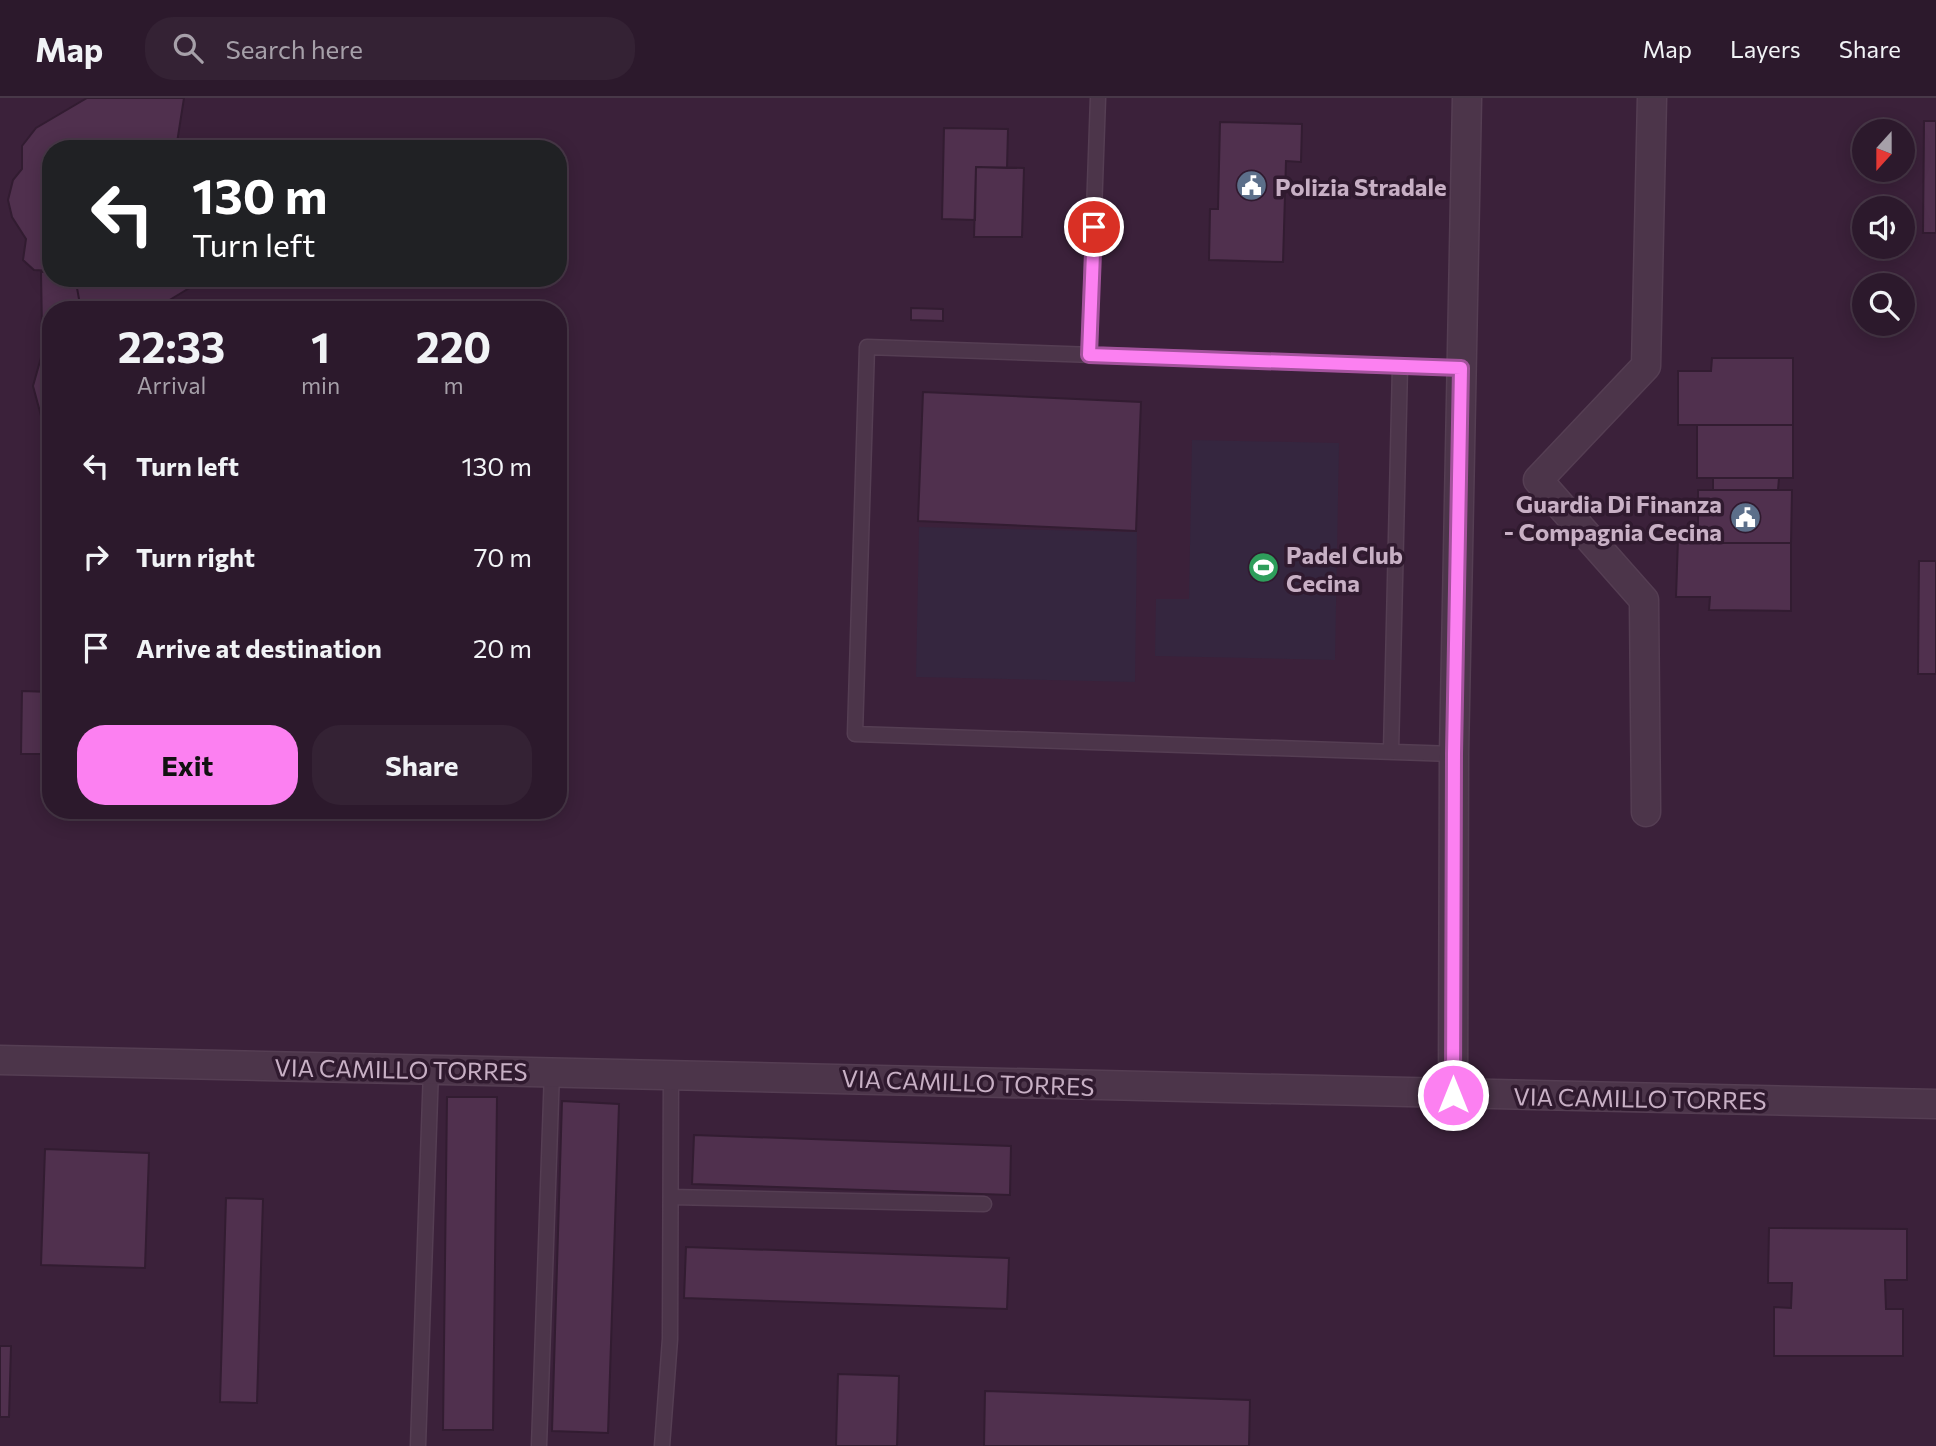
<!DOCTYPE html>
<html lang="en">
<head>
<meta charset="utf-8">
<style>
  body { margin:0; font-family:Commissioner,sans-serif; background:#342234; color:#f1f3f6; height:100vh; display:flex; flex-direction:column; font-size:26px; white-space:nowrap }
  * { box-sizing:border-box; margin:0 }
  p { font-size:23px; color:#a6a0a9 }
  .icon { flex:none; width:38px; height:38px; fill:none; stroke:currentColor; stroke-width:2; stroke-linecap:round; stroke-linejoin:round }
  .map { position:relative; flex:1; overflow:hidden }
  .drawer { position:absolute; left:42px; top:203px; width:525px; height:518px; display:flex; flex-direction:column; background:#2c192c; border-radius:28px; box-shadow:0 4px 18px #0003,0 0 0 2px #483848 }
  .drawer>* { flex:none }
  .guide { position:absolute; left:42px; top:42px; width:525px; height:147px; border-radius:28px; box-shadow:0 4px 18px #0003,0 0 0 2px #483848; background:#202124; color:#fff; overflow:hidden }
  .needle { width:46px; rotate:201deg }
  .tools { position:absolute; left:1852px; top:21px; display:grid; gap:14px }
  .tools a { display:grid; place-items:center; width:63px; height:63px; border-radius:50%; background:#2c192c; box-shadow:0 4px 18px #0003,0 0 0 2px #483848; font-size:35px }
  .pin { position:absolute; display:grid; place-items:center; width:60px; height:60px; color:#fff; margin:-30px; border:4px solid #fff; border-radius:50%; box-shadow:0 2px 7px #0007 }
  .me { position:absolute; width:77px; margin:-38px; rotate:0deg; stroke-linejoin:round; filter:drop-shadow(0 0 5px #0008) }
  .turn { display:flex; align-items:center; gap:24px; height:147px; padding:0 35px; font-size:32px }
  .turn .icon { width:91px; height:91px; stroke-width:2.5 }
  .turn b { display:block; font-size:49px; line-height:60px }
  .eta { display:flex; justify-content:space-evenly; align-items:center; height:119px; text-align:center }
  .eta b { font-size:42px; font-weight:700; line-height:49px }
  .action { display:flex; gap:14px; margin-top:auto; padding:14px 35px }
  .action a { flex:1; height:80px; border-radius:28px; background:#fc80f1; color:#111; font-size:28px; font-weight:700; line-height:80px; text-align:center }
  .action a+a { background:#342234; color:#f1f3f6 }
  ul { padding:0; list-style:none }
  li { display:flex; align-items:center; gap:21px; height:91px; padding:0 35px }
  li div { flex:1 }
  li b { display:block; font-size:26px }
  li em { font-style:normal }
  header { display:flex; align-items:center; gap:42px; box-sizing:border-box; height:98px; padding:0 35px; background:#2c192c; border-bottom:2px solid #483848 }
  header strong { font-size:33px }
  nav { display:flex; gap:38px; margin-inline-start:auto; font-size:24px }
  .search { width:490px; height:63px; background:#342234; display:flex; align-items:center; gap:18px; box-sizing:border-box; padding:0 24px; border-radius:28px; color:#a6a0a9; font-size:26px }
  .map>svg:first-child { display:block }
  .green { fill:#35263f }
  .building { fill:#50304e; stroke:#321c31; stroke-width:2 }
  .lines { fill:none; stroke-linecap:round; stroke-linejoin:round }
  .lane-casing { stroke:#553e53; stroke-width:17 }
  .street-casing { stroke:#553e53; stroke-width:31 }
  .lane { stroke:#4c354a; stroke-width:14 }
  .street { stroke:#4c354a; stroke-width:28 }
  .route-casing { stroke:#a4539d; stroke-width:18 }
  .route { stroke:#fc80f1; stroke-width:12 }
  .labels { text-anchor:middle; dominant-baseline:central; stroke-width:7; stroke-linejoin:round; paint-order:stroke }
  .poi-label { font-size:24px; font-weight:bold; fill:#c8b0c5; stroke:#301a2f; text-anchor:start }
  .street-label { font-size:24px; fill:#c8b0c5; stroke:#301a2f }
</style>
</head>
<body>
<header>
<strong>Map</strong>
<div class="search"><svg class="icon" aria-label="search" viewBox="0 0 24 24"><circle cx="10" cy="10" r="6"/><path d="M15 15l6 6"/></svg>Search here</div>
<nav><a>Map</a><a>Layers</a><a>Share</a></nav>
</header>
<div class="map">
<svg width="1936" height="1348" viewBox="0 0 1936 1348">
  <rect width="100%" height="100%" fill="#3b213a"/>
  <path class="green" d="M1192,342L1339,345L1335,562L1155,558L1156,501H1189Z
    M919,429L1137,434L1135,584L916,579Z"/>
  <path class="building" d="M87,0H184L176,51H51V173L34,172L23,162L26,141L12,119L8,102L13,82L22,71V48L36,30Z
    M1924,23H1936V135H1923Z
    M1220,24L1302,26L1301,64L1286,63L1283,164L1209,162L1210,111H1218Z
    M944,30L1008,31L1007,70L976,69L975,122L942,121Z
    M976,69L1024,70L1022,139H974Z
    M51,173V180H66L77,190L81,212H51V232H42L41,174Z
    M66,180H199L191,189L153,212L138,206L133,212H81L77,190Z
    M911,210L943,211V223L911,222Z
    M42,232H51V364H45L43,325L33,288L42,256Z
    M1712,260H1793V327H1678V273H1711Z
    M923,294L1141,304L1136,433L918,423Z
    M1697,327H1793V380H1697Z
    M45,364H51V402H47Z
    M1713,380H1779L1778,392H1713Z
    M1698,392H1792L1791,445H1698Z
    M1678,441L1698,445H1791V513L1709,512L1710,499H1676Z
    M1919,463H1936V576H1918Z
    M22,593L51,594V656H21Z
    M447,999H497L493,1332H443Z
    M562,1003L619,1006L608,1335L552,1333Z
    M694,1037L1011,1048L1010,1097L692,1086Z
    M45,1051L149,1055L145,1170L41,1167Z
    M226,1100L263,1101L257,1305L220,1304Z
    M1769,1130L1907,1131V1182H1885L1886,1211H1903V1258H1774V1209L1791,1210L1792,1185H1768Z
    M686,1149L1009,1160L1007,1211L684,1200Z
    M0,1248H11L9,1319H0Z
    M838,1276L899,1278L897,1348H836Z
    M985,1293L1250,1302L1249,1348H984Z"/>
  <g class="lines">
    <defs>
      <path id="lane" d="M1089,257L1098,0
        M1391,654L1400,268
        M1454,656L855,636L867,249L1461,270
        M671,1099L984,1106
        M418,1348L431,971
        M539,1348L552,973
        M662,1348L670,1241L671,976"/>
      <path id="street" d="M1646,714L1644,502L1538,382L1646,268L1652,0
        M0,962L1936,1006
        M1453,997L1454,656L1467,0"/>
    </defs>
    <use href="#lane" class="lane-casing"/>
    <use href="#street" class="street-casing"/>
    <use href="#lane" class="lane"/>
    <use href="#street" class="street"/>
  </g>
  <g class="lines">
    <defs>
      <path id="route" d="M1094,129L1089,257L1461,270L1454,656L1453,997"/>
    </defs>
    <use href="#route" class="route-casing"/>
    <use href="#route" class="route"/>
  </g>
  <defs>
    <symbol id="civic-disc" viewBox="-11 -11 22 22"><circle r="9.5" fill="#5c6f8a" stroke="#301a2f"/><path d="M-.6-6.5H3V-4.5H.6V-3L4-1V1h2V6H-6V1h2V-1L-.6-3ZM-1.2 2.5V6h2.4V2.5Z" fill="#fff"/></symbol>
    <symbol id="stadium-disc" viewBox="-11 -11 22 22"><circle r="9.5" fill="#2e9e5b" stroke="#301a2f"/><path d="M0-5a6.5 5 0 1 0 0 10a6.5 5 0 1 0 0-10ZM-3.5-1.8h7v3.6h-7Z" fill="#fff"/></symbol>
  </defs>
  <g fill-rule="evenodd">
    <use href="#civic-disc" x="1234" y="70" width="35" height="35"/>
    <use href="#civic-disc" x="1728" y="402" width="35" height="35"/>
    <use href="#stadium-disc" x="1246" y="452" width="35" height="35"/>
  </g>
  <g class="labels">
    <g class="poi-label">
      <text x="1275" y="88">Polizia Stradale</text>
      <text x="1722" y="405" text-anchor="end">Guardia Di Finanza<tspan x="1722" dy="28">- Compagnia Cecina</tspan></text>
      <text x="1286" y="456">Padel Club<tspan x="1286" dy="28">Cecina</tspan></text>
    </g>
    <g class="street-label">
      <text transform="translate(401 971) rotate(1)">VIA CAMILLO TORRES</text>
      <text transform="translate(968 984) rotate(2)">VIA CAMILLO TORRES</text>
      <text transform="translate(1640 1000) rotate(1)">VIA CAMILLO TORRES</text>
    </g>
  </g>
</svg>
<div class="tools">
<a><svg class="needle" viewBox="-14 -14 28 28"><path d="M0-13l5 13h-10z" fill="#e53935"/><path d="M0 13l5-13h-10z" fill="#a6a0a9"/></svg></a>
<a><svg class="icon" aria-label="sound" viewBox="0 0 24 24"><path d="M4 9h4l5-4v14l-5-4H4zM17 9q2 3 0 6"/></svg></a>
<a><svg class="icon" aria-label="search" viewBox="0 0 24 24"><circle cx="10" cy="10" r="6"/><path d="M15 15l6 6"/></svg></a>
</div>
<div class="pin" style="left:1094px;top:129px;background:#d93025"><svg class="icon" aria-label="arrive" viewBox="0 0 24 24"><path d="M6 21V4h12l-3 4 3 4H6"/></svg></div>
<svg class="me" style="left:1453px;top:997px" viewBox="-20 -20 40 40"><circle r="17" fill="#fc80f1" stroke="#fff" stroke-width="3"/><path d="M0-11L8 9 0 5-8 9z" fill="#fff"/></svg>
<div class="guide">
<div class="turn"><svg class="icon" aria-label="left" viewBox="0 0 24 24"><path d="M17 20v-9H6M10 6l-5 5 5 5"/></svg><div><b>130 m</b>Turn left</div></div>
</div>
<section class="drawer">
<div class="eta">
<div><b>22:33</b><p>Arrival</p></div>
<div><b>1</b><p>min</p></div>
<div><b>220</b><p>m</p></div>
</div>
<ul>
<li><svg class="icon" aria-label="left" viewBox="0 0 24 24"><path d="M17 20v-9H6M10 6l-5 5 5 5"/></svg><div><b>Turn left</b></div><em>130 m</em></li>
<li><svg class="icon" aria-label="right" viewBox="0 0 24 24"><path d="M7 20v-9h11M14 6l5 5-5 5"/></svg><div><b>Turn right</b></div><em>70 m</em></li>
<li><svg class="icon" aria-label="arrive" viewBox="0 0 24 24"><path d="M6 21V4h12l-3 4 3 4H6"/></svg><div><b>Arrive at destination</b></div><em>20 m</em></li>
</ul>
<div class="action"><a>Exit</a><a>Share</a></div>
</section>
</div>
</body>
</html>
